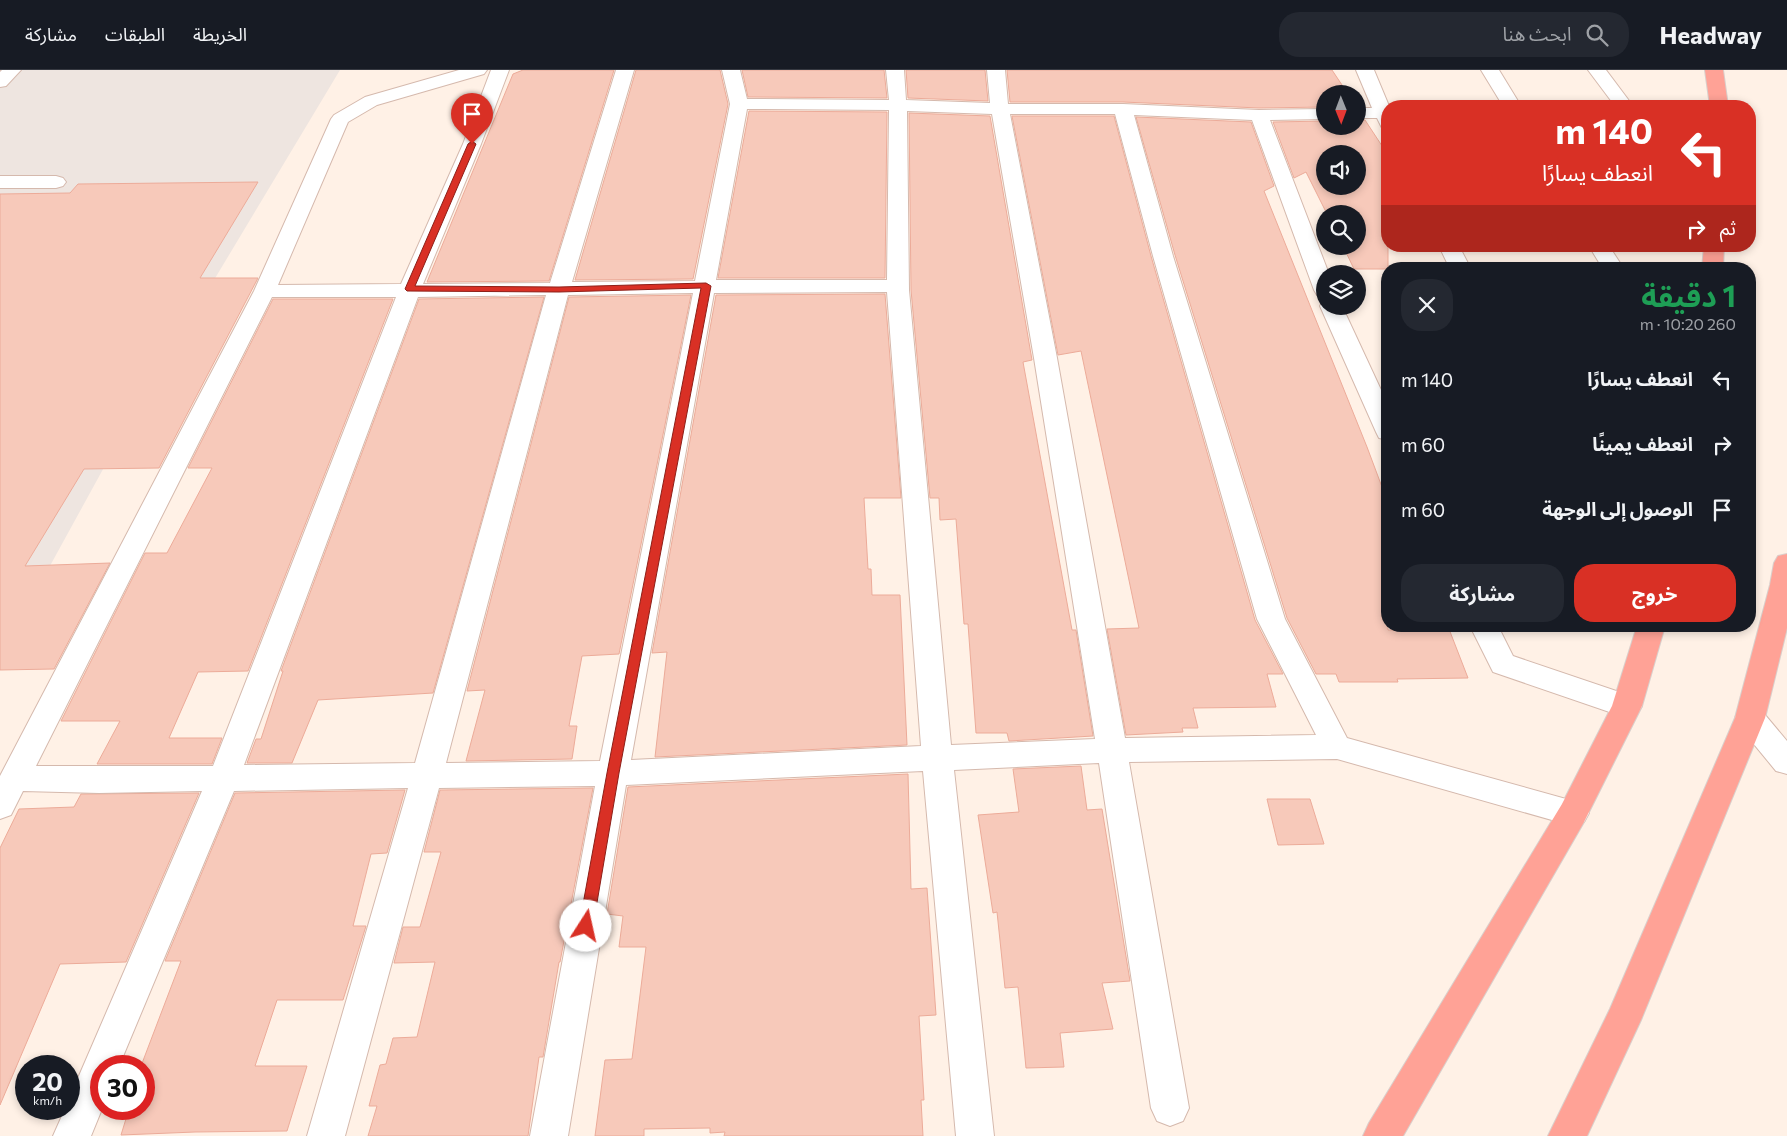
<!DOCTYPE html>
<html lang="ar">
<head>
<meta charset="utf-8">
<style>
  body { margin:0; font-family:Commissioner,"Noto Sans Arabic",sans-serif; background:#242831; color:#f1f3f6; direction:rtl; height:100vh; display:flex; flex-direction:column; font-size:19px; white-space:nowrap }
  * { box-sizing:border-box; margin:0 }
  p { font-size:16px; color:#9ea1a6 }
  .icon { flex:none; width:28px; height:28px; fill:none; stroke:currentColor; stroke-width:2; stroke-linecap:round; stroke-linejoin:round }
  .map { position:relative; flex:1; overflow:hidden; direction:ltr }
  .sheet { position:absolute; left:1381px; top:192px; width:375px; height:370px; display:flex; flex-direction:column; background:#171b24; border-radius:20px; box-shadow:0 2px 8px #0003; direction:rtl }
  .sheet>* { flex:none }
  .guide { position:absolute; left:1381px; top:30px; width:375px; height:152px; border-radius:20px; box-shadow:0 2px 8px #0003; direction:rtl; background:#d93025; color:#fff; overflow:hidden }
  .needle { width:32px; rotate:179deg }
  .buttons { position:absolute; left:1316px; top:15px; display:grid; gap:10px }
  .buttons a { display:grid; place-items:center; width:50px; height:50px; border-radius:50%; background:#171b24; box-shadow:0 2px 8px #0003; font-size:25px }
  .speed { position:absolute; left:15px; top:985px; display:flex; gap:10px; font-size:25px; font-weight:700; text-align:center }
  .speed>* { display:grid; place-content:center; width:65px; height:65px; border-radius:50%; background:#171b24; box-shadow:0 2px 8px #0003; line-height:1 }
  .speed small { font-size:12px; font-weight:400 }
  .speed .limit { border:8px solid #d22; background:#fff; color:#111 }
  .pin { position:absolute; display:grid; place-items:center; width:42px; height:42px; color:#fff; margin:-51px -21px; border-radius:50% 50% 50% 0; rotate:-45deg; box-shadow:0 0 5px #0007 }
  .pin .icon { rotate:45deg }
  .me { position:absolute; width:55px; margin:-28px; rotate:10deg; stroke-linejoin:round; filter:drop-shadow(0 0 4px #0008) }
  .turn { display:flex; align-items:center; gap:18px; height:105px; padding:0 20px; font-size:22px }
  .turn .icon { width:65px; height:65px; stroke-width:2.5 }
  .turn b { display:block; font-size:35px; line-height:42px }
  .then { display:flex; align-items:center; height:48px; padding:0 20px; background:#0003; gap:10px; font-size:19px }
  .round { display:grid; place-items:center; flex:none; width:52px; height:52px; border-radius:20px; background:#242831 }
  .summary { display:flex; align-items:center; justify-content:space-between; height:85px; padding:0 20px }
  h1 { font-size:30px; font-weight:700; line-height:38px; color:#1e9e55 }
  .cta { display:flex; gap:10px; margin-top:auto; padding:10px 20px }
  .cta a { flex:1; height:58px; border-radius:20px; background:#d93025; color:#fff; font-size:20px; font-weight:700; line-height:58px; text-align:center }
  .cta a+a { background:#242831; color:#f1f3f6 }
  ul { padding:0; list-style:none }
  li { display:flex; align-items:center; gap:15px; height:65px; padding:0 20px }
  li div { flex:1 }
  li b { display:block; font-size:19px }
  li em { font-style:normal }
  header { display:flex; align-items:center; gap:30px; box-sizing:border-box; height:70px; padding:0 25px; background:#171b24; border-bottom:1px solid #363941 }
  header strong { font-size:24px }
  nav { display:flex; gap:28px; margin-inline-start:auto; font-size:18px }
  .search { width:350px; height:45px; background:#242831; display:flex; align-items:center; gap:12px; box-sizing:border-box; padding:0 18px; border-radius:20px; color:#9ea1a6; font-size:19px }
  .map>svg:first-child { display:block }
  .industrial { fill:#eee5e0 }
  .building { fill:#f7c9ba; stroke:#ecab99; fill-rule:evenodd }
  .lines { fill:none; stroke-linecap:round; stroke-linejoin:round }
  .minor-casing { stroke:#d5b9ad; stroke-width:2 }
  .highway-casing { stroke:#dacfcb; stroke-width:2 }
  .minor { fill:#fff; fill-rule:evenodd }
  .highway { fill:#ffa296; fill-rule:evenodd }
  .route { fill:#d93025; stroke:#8d1f18 }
</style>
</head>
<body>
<header>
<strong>Headway</strong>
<div class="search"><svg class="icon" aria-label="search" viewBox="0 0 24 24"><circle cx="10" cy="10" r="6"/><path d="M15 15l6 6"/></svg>ابحث هنا</div>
<nav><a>الخريطة</a><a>الطبقات</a><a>مشاركة</a></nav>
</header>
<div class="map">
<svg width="1787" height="1066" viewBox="0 0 1787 1066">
  <rect width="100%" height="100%" fill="#fff1e6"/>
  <path class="industrial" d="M0,0H340L130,350L0,587Z"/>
  <path class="building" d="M523,0H614L549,211L427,212L513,4Z
    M636,0H720L728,34L693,209L575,210Z
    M742,0H884L887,28L748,27Z
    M906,0H985L988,31L908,28Z
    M1007,0H1332L1348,24H1325V37L1259,38L1123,32H1010Z
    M749,41L887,42L885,208H718Z
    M909,43L990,46L1032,290L1023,292L1072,560H1076L1093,666L1009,671L1007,663H976L968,554H964L956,449L940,450L939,428H930L911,220Z
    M1012,46H1114L1151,186L1255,550L1283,604H1267L1276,637L1193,638L1198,658H1182L1183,662L1126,665L1107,559L1139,558L1081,281L1058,285Z
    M1136,47L1251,52L1274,116L1264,121L1367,377L1388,433V560L1449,559L1468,608L1397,609L1398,612H1339L1336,604H1316L1287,548L1175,185Z
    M1358,50H1365L1388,85V199H1354L1343,176H1358V144H1327L1306,102L1294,108L1273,52L1325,51V56H1358ZM1325,84H1358V116H1325Z
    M258,112L200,208H258L159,398L84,399L25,496L110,493L54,599L0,600V124L70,123L78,114Z
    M885,224L901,428H864L868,499H871L872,525H900L907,675L655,687L667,582L652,583L716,225Z
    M691,225L619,584L582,586L569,656H577L572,689L466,691L485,620L467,621L569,227Z
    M544,227L433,623L318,630L292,693H247L256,669H261L283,601H281L419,229Z
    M273,229H393L248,601L198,602L169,668H222L212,694H97L120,651H61L145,483H167L212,398H188Z
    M1081,696L1087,740L1102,739L1130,911L1102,913L1113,959L1060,963L1064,997L1026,998L1018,917L1005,918L997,842L993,843L978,745L1019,742L1013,699Z
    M908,704L911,819L927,818L936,945L919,946L924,1030H921L923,1066H724L725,1062L710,1063V1058L644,1059V1066H595L605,990L632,989L646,877H619L623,846L607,844L628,717Z
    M593,718L560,892H559L543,987H539L528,1066H368L377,1036H369L380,995L386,994L393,968L417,967L435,892L394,893L403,857H420L441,782H424L440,720Z
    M405,720L387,783L371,784L353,856H366L343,930H277L255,996H307L287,1061L195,1062L121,1065L129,1039H144V996H141L181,891H165L235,723Z
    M199,723L126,892L60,894L0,1035V778L19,739L74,737L81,724Z
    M1267,729H1310L1324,774L1278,775Z"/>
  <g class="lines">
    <defs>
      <path id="minor" d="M2,0H21L6,16L0,17V2Z
        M459,0H487L484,4L377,35L348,52L278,215L401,214L463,74L491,0H509L481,74L423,214L550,213L616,0H634L572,212L695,211L730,34L722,0H740L747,29L889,30L886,0H904L906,30L990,33L987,0H1005L1008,34H1123L1259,40L1325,39V49L1270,50L1329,204H1325V226L1317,225L1314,220L1252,50L1134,45L1173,186L1285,549L1347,668L1584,734L1589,743L1584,752L1573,756L1337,689L1129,692L1189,1038L1183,1051L1170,1056L1157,1051L1151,1038L1099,693L954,700L994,1066H956L923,701L626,715L568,1066H530L595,716L439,718L345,1066H307L408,718L234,721L119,996H101L102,1039L91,1066H53L65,1039H69V1029L202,721L99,723L23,721L11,745L0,749V706L254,221L331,49L334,45L365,27ZM747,39L889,40L887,210H716ZM907,41L992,44L1034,288L1095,669L951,675L909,220ZM1010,44H1115L1153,186L1257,549L1316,665L1125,668L1057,288ZM887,222L921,676L631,690L714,223ZM693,223L600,691L446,693L568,225ZM546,225L415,693L244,695L418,227ZM272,227H396L213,696H36Z
        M1356,0H1374L1389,36H1388V59L1382,58L1377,48H1358V38H1372Z
        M1481,0H1499L1521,36H1503Z
        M1588,0H1606L1633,36H1615Z
        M0,106H56L63,108L66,112L63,116L56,118H0Z
        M1439,176H1459L1471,199H1450Z
        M1589,176H1609L1624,199H1603Z
        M1323,231H1325V236H1342L1388,335V370L1379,368L1376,362L1320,236Z
        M1470,556H1498L1513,586L1637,628L1642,636L1637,644L1627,648L1493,602Z
        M1750,636L1761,640L1787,671V704L1776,701L1739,656L1735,648L1739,640Z"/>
      <path id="highway" d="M1705,0H1723L1728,36H1710Z
        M1704,176H1724L1723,199H1702Z
        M1787,484V558L1765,648L1641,950L1587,1066H1548L1610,939L1735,648L1770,515L1774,493L1778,486Z
        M1637,556H1665L1642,636L1584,752L1403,1066H1363L1369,1053L1562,734L1612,636Z"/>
    </defs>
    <use href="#minor" class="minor-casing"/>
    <use href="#highway" class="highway-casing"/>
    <use href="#minor" class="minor"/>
    <use href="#highway" class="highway"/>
  </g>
  <path class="route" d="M472,71L476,74L415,216L559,217L706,213L711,216L619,703L593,856L591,860L586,862L581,860L579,856L607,703L701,218L559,222L407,221L405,219L468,74Z"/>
</svg>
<div class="buttons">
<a><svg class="needle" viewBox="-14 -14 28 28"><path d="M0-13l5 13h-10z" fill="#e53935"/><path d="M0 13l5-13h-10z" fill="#9ea1a6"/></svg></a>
<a><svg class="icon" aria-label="sound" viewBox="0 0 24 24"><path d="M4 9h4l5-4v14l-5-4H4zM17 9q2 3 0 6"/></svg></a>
<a><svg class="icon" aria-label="search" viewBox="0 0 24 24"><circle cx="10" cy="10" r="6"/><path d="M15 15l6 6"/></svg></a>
<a><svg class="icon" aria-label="layers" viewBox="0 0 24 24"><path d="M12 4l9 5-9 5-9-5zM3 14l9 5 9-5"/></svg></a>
</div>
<div class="speed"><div>20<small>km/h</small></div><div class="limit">30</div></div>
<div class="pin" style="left:472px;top:74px;background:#d93025"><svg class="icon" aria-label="arrive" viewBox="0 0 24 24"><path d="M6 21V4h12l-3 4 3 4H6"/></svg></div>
<svg class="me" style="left:586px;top:856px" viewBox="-20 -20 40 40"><circle r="19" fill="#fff"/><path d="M0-13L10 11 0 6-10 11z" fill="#d93025"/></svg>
<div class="guide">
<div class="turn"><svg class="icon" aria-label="left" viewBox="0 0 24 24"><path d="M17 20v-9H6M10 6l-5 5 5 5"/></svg><div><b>140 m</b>انعطف يسارًا</div></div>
<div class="then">ثم<svg class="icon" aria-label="right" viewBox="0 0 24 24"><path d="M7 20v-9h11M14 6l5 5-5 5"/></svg></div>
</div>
<section class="sheet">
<div class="summary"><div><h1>1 دقيقة</h1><p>260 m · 10:20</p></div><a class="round"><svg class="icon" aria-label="close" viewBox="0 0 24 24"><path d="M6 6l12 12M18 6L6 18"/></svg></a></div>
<ul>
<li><svg class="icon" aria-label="left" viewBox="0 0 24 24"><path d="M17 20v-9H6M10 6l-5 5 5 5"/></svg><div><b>انعطف يسارًا</b></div><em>140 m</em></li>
<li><svg class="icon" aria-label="right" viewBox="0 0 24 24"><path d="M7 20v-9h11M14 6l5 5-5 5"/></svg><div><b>انعطف يمينًا</b></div><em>60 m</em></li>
<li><svg class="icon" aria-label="arrive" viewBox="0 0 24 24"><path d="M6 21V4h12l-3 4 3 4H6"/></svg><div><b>الوصول إلى الوجهة</b></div><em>60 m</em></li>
</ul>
<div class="cta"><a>خروج</a><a>مشاركة</a></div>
</section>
</div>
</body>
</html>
